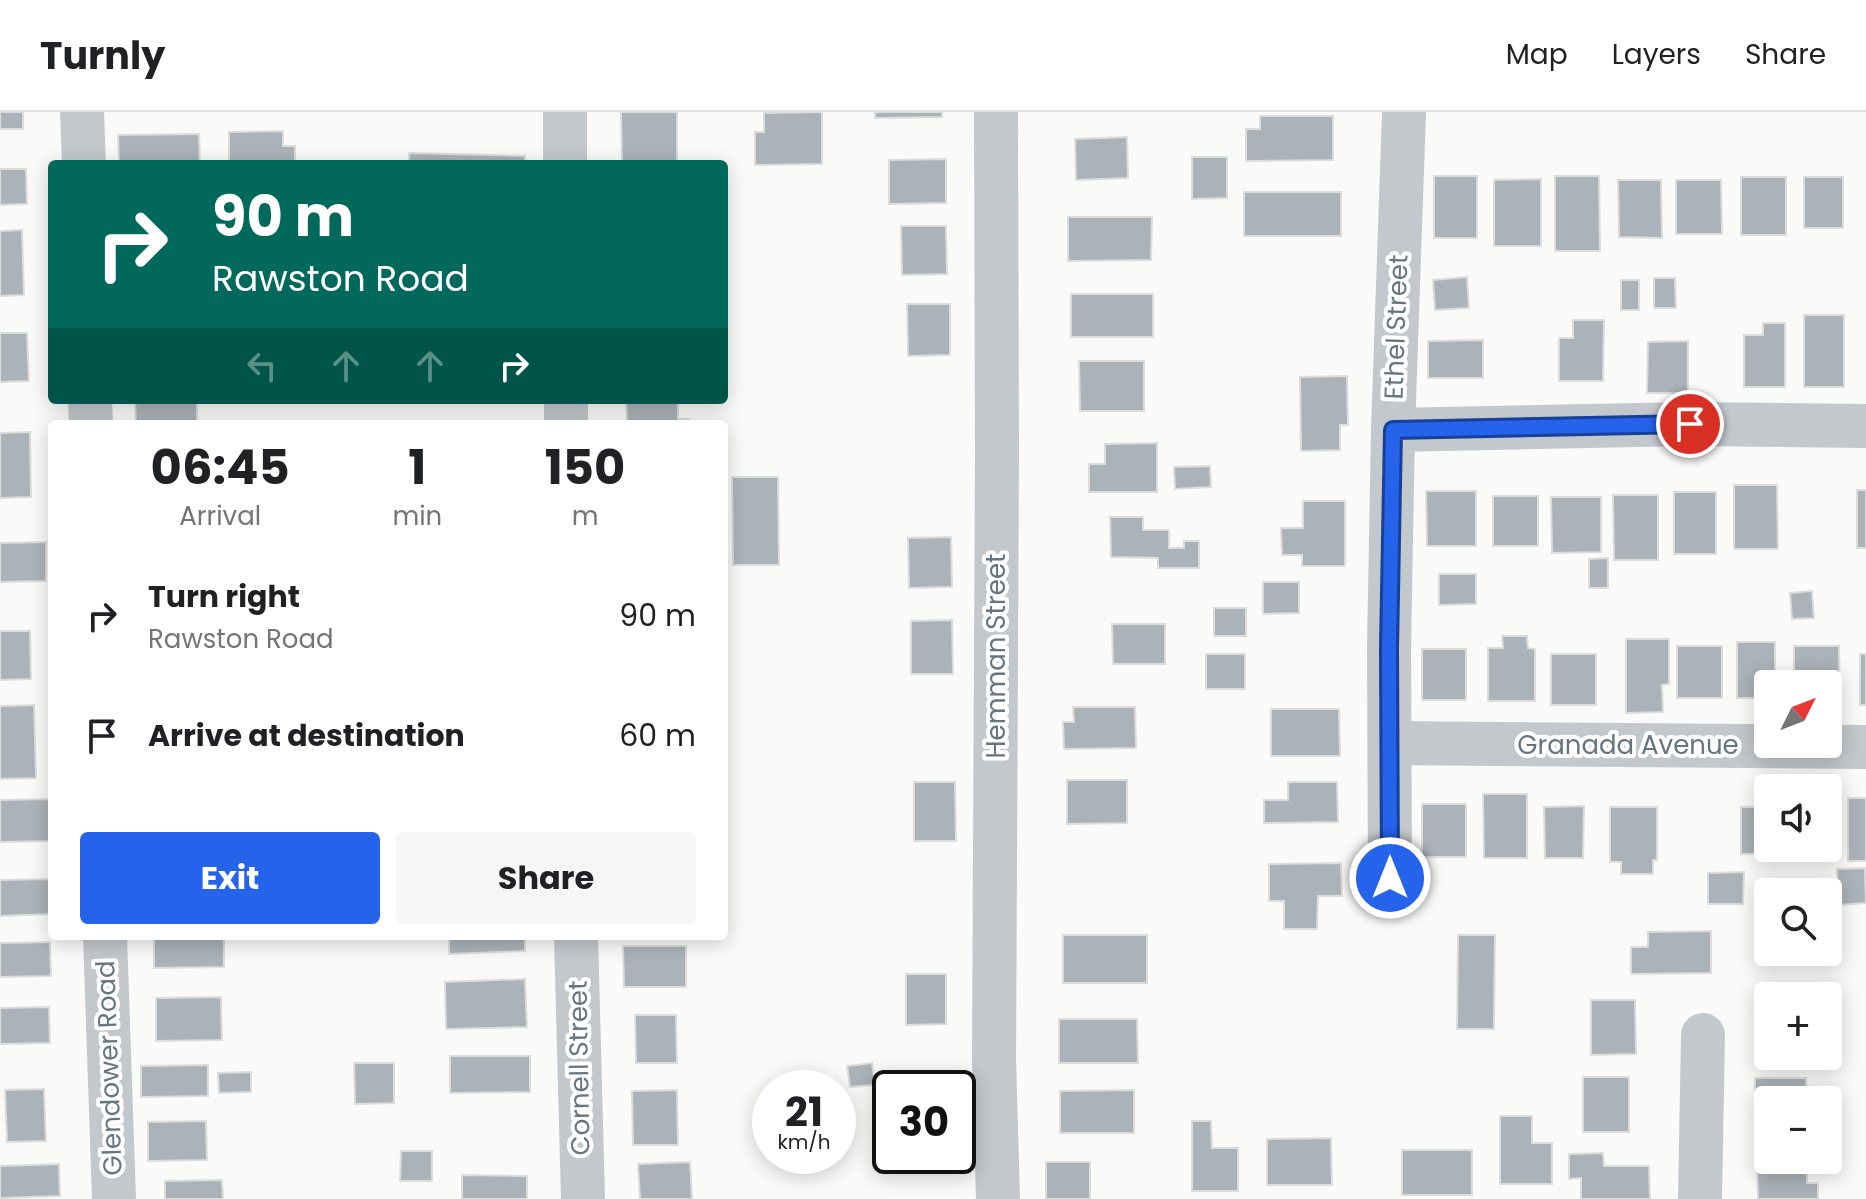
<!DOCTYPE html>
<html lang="en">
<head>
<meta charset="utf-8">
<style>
  body { margin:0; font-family:Poppins,sans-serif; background:#f6f6f6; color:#202124; height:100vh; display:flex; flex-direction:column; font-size:30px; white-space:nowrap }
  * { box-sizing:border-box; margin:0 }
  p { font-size:26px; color:#757577 }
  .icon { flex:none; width:44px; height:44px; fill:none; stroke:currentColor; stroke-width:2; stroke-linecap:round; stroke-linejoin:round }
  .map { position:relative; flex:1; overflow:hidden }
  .details { position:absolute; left:48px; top:308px; width:680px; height:520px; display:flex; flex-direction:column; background:#fff; border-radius:8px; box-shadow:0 4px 20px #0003 }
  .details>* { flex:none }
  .top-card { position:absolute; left:48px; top:48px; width:680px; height:244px; border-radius:8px; box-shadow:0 4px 20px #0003; background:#00695c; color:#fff; overflow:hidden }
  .needle { width:52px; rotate:48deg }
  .tools { position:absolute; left:1754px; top:558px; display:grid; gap:16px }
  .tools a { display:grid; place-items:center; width:88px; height:88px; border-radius:8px; background:#fff; box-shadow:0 4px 20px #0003; font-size:40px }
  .speed { position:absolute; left:752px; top:958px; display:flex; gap:16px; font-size:40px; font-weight:700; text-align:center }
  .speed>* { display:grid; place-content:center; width:104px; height:104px; border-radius:50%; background:#fff; box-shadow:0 4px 20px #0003; line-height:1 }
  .speed small { font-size:20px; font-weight:400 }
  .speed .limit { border:4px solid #111; border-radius:12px; background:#fff; color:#111 }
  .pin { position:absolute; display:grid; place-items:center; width:68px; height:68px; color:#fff; margin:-34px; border:4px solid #fff; border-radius:50%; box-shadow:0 2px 8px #0007 }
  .me { position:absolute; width:88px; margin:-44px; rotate:0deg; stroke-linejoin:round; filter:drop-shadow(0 0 6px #0008) }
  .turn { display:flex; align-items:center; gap:28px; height:168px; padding:0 32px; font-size:36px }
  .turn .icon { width:104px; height:104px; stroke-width:2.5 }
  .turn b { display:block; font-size:56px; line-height:68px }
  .lanes { display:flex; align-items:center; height:76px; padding:0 32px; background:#0003; justify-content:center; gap:40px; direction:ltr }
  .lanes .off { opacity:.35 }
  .eta { display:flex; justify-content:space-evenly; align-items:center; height:136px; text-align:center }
  .eta b { font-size:48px; font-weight:700; line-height:56px }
  .primary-button { display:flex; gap:16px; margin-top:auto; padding:16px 32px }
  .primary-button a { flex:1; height:92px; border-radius:8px; background:#2563eb; color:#fff; font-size:32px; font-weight:700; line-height:92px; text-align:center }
  .primary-button a+a { background:#f6f6f6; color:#202124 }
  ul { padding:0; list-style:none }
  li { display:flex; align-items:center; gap:24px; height:120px; padding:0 32px }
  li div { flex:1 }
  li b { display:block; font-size:30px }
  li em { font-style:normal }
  header { display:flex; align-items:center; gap:48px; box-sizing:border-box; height:112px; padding:0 40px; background:#fff; border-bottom:2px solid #e0e0e0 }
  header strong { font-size:38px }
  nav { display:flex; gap:44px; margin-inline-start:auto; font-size:28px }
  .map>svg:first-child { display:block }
  .building { fill:#aab3b9; stroke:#dcdcda; stroke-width:2 }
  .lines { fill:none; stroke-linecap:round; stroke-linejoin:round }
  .minor { stroke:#c3c8cc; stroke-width:44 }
  .route-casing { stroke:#184099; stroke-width:20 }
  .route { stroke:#2563eb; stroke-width:14 }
  .labels { text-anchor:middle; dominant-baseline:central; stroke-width:8; stroke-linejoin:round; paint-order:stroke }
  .street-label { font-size:26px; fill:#657683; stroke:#fff }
</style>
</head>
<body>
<header>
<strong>Turnly</strong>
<nav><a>Map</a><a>Layers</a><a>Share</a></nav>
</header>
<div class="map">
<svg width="1866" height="1087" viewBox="0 0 1866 1087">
  <rect width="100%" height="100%" fill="#fafaf8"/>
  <path class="building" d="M0,0H23V17H0Z
    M621,0H677V52H622Z
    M822,0V52L755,53V20H764V1Z
    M875,0H942V5L875,6Z
    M1260,4H1333V48L1246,49V17H1260Z
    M283,19V34H295V52H229V20Z
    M199,22L200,52H119L118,23Z
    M1127,25L1128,66L1076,68L1075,27Z
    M409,41L525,44V52H409Z
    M1192,45H1227V86L1192,87Z
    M946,47V91L889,92V48Z
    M0,57H26L27,92L0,93Z
    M1434,64H1477V126H1434Z
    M1555,64H1599L1600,139H1555Z
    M1741,65H1786V123H1741Z
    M1804,65H1843V116H1804Z
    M1541,67V134H1494V68Z
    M1618,68H1661L1662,126L1619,125Z
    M1676,68H1721L1722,122H1676Z
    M1244,80H1341V124H1244Z
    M1068,105H1152L1151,148L1068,149Z
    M901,114H946L947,162L902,163Z
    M22,118L24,183L0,184V119Z
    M1467,165L1469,196L1435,198L1433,168Z
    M1654,166H1675L1676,196H1654Z
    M1621,168H1639V198H1621Z
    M1071,182H1153V225H1071Z
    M907,192H950V243L908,244Z
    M1804,203H1844V275H1804Z
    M1573,208H1604L1603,269H1559V226H1573Z
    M1763,211H1785V275H1744V223H1763Z
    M0,221H27L29,269L0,270Z
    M1483,228V266H1428V229Z
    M1688,229V281H1647L1648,230Z
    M1079,249H1144V299H1080Z
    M1347,264L1348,313H1340V338L1301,339L1300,265Z
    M135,288H197V312H136Z
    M626,288H678V307H689V312H627Z
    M30,320L31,385L0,386V321Z
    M1157,331V380H1089V352H1105V332Z
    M1210,354L1211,375L1175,377L1174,355Z
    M732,365H778L779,453H733Z
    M1734,373H1777L1778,437H1734Z
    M1857,378H1866V436H1857Z
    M1426,379H1476V434H1427Z
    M1674,380H1716V442H1674Z
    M1613,383H1658V448H1614Z
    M1493,384H1538V434H1493Z
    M1551,385H1601V440L1552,441Z
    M1303,389H1345V454H1302V443H1282L1281,416H1303Z
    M1110,405H1143V418H1169V436H1184V429H1199V456H1158V446L1111,445Z
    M951,425L952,475L909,476L908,426Z
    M46,430V469L0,470V431Z
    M1608,446V476H1589V447Z
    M1439,462H1476V492L1439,493Z
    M1263,470H1299V501L1263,502Z
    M1812,479L1814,506L1792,507L1790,481Z
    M1214,496H1246V524H1214Z
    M952,508L953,562H911V509Z
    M1112,512H1165V552H1113Z
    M0,519H30L31,567L0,568Z
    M1502,524H1527L1528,536L1535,537V589H1488V536H1503Z
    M1626,527H1669V572L1662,573L1663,600L1626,601Z
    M1737,530H1775V572H1768V586H1737Z
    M1677,534H1722V586H1677Z
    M1794,534H1839L1840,600H1828V572H1794Z
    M1422,537H1466V588H1422Z
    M1206,542H1245V577H1206Z
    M1551,542H1596V593H1551Z
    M1860,542H1866V593H1860Z
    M34,593L36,666L0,667V594Z
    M1073,595H1135L1136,636L1064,637L1063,610H1074Z
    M1271,597H1339L1340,644H1271Z
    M1067,668H1127V711L1067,712Z
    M914,670H955L956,729H914Z
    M1288,670H1337L1338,710L1264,711V688H1288Z
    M1483,682H1527V746H1484Z
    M1848,686H1866V749H1848Z
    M52,687V729L0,730V688Z
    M1422,692H1466V745H1422Z
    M1584,694L1583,746H1545L1544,695Z
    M1610,695H1657V748H1653V762H1621V750H1610Z
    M1741,695H1768V736H1792V741L1741,742Z
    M1341,751L1342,784H1318L1317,817H1284V789H1269V752Z
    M1865,756L1866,791L1838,793L1837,757Z
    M1744,760L1743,792H1708V761Z
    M52,767V802L0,804V768Z
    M1711,819V861L1631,862V835H1648V820Z
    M1063,823H1147V871H1063Z
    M1458,823H1495L1494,917H1457Z
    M154,824H224V855L154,856Z
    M449,824H525V839L449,842Z
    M50,830L51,864L0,865V831Z
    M623,834H686V875H624Z
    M906,862H946V912L906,913Z
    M525,867L527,915L446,917L445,870Z
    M221,885L222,928L156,929V886Z
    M1591,888H1635L1636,942L1591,943Z
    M49,895L50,931L0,932V896Z
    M635,903H676L677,951H636Z
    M1059,907H1137L1138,951H1059Z
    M1828,923H1834V940H1828Z
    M450,944H530V980L450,981Z
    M354,951H394V991L355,992Z
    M872,951L875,973L850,975L847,954Z
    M208,953V984L141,985V954Z
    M251,960V980L219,981L218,961Z
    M1583,965H1629V1020H1583Z
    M1755,966H1806L1807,988H1768V1023H1755Z
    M44,977L46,1029L7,1030L5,978Z
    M677,978L678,1033H633L632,979Z
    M1134,978V1021H1060V979Z
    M1500,1004H1532V1031H1552V1072H1500Z
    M206,1009L207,1048L148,1049V1010Z
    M1192,1009H1211L1212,1036H1238V1079H1192Z
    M1331,1026L1332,1073H1267V1027Z
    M1402,1038H1472V1083H1402Z
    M401,1039H432V1069H400Z
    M1603,1041L1604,1054H1649L1650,1087H1581V1066L1569,1067V1042Z
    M904,1044H940V1059L904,1060Z
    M690,1050L692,1087H640L638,1052Z
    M1046,1050H1090V1087H1046Z
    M59,1052L60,1084L0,1086V1054Z
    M1757,1055H1807V1071H1818V1087H1758Z
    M462,1063L527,1064V1087H462Z
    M222,1068L223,1087H165V1069Z"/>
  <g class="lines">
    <path class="minor" d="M82,0L84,52
      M565,0V52
      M996,0L997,341L994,947L998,1087
      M90,288L91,312
      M566,288V312
      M1393,318L1690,312L1866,314
      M1390,631L1866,635
      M1390,766L1389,536L1393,318L1404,0
      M105,824L114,1087
      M576,824L583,1087
      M1700,1087L1703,923"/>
  </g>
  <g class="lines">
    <defs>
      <path id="route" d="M1390,766L1389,536L1393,318L1690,312"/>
    </defs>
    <use href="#route" class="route-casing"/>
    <use href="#route" class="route"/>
  </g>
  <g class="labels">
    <g class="street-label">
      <text transform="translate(1396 215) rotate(-88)">Ethel Street</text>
      <text transform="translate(996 544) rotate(-90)">Hemman Street</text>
      <text x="1628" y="633">Granada Avenue</text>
      <text transform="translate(109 956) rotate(-92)">Glendower Road</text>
      <text transform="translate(579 956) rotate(-91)">Cornell Street</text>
    </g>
  </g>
</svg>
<div class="tools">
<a><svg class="needle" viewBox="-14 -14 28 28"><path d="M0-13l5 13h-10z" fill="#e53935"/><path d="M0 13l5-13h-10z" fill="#757577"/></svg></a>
<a><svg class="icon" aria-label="sound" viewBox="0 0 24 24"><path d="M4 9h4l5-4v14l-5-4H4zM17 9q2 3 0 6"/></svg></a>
<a><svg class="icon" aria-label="search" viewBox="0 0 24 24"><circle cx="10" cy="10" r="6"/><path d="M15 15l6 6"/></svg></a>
<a>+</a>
<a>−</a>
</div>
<div class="speed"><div>21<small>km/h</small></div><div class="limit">30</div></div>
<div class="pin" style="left:1690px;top:312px;background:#d93025"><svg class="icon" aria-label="arrive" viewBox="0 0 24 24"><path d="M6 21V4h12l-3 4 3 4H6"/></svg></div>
<svg class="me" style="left:1390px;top:766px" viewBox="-20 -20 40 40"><circle r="17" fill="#2563eb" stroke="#fff" stroke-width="3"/><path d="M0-11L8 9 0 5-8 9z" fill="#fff"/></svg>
<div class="top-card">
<div class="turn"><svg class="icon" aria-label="right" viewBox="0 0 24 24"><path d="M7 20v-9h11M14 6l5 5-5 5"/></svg><div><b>90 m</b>Rawston Road</div></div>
<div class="lanes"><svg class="icon off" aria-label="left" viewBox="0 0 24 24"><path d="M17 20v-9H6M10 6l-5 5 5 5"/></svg><svg class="icon off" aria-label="ahead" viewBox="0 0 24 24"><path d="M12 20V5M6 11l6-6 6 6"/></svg><svg class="icon off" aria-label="ahead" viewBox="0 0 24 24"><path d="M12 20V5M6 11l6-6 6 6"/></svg><svg class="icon" aria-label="right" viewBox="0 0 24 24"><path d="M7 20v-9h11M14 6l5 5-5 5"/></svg></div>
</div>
<section class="details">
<div class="eta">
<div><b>06:45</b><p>Arrival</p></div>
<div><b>1</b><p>min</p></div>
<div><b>150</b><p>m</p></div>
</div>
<ul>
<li><svg class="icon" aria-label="right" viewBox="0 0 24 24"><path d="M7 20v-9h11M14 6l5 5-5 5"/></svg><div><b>Turn right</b><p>Rawston Road</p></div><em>90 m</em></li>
<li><svg class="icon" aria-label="arrive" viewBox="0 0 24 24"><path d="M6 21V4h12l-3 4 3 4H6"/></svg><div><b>Arrive at destination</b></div><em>60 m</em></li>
</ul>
<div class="primary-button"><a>Exit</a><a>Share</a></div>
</section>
</div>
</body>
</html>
